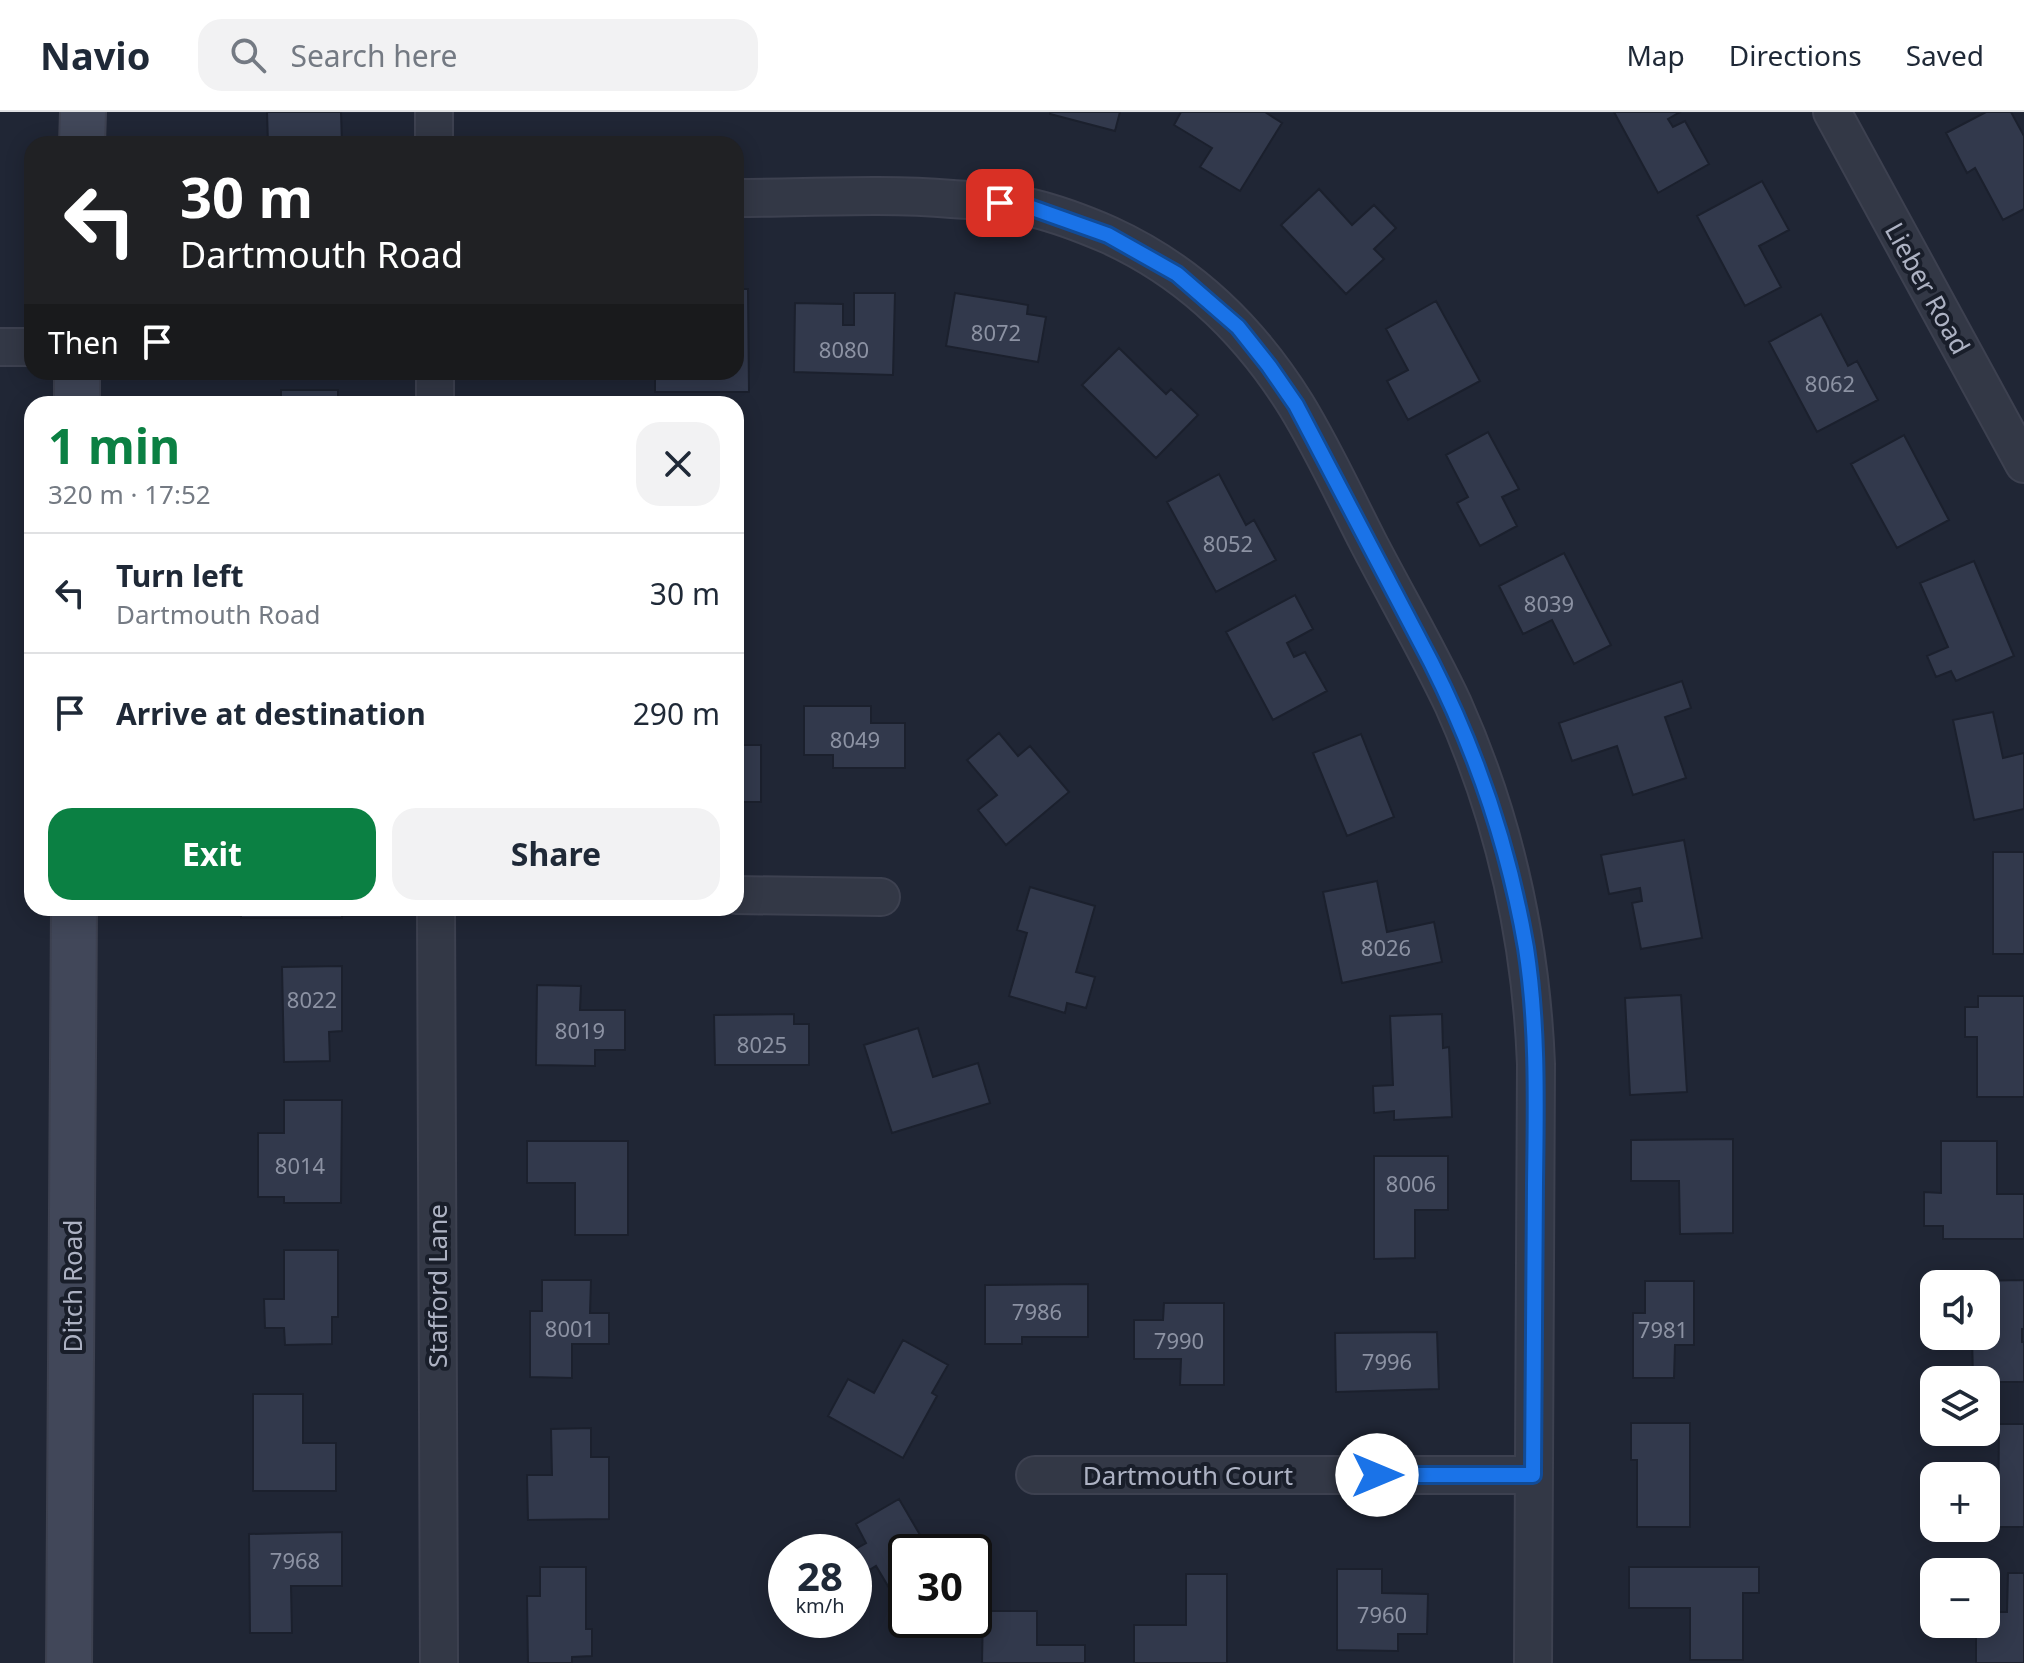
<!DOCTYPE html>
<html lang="en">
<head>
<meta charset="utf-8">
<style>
  body { margin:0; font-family:"Noto Sans",sans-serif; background:#f2f2f3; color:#1f2937; height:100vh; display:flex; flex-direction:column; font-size:30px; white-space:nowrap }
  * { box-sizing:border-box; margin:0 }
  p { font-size:26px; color:#747a83 }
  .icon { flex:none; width:44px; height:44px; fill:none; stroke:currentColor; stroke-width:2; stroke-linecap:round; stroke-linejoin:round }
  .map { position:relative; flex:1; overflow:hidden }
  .panel { position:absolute; left:24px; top:284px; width:720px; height:520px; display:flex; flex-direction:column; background:#fff; border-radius:24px; box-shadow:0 4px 20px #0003 }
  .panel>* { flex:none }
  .top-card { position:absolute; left:24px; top:24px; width:720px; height:244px; border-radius:24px; box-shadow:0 4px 20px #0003; background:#202124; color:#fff; overflow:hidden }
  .controls { position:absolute; left:1920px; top:1158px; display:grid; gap:16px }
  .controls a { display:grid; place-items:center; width:80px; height:80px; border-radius:16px; background:#fff; box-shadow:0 4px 20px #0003; font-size:40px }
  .speed { position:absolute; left:768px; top:1422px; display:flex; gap:16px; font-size:40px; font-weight:700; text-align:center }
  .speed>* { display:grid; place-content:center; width:104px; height:104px; border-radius:50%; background:#fff; box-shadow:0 4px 20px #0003; line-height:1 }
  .speed small { font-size:20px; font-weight:400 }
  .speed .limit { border:4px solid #111; border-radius:12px; background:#fff; color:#111 }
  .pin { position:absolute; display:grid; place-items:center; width:68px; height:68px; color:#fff; margin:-34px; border-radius:16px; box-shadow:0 4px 12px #0006 }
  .me { position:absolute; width:88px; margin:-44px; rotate:90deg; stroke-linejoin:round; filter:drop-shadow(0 0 6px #0008) }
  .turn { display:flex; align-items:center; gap:28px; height:168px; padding:0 24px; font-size:36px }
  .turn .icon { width:104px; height:104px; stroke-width:2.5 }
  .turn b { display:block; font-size:56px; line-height:68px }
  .then { display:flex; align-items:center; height:76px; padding:0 24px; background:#0003; gap:16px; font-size:30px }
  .round { display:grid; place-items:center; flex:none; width:84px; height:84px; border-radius:24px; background:#f2f2f3 }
  .headline { display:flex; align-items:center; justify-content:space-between; height:136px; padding:0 24px }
  h1 { font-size:48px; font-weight:700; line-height:60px; color:#0b8043 }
  .primary-button { display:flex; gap:16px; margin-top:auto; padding:16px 24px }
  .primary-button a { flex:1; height:92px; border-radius:24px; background:#0b8043; color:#fff; font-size:32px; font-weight:700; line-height:92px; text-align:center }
  .primary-button a+a { background:#f2f2f3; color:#1f2937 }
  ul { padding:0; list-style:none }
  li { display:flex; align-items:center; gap:24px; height:120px; padding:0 24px; border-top:2px solid #e0e1e3 }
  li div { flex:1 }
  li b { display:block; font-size:30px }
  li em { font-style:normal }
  header { display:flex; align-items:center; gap:48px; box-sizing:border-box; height:112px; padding:0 40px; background:#fff; border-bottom:2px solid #e0e1e3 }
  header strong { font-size:38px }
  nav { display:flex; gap:44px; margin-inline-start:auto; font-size:28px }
  .search { width:560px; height:72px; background:#f2f2f3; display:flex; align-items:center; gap:20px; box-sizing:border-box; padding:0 28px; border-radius:24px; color:#747a83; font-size:30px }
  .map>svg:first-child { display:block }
  .building { fill:#32394c; stroke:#1b202d; stroke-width:2 }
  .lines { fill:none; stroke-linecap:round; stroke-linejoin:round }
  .minor-casing { stroke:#3d4150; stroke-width:40 }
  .secondary-casing { stroke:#3d4150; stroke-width:48 }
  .minor { stroke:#333846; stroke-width:36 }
  .secondary { stroke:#414759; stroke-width:44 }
  .route-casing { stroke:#114b97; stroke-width:20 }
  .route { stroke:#1a73e8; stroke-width:14 }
  .labels { text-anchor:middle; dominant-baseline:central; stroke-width:8; stroke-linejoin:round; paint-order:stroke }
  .number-label { font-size:22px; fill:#8c92a3 }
  .street-label { font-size:26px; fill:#adb2c3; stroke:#191e2a }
</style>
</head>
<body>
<header>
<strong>Navio</strong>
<div class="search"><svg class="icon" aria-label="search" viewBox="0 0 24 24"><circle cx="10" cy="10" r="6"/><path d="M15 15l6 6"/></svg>Search here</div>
<nav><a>Map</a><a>Directions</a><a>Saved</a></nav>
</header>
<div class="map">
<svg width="2024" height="1551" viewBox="0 0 2024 1551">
  <rect width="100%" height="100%" fill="#202635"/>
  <path class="building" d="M267,0H341L342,32H268Z
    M1050,0H1120L1115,19L1050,2Z
    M1181,0H1265L1282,11L1240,79L1200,55L1212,36L1174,13Z
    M1614,0H1680L1668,7L1673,15L1685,9L1709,52L1658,81Z
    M1986,0H2011L2024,24V97L2003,108L1975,56L1967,61L1946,21Z
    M1762,69L1789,118L1759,134L1781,175L1745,194L1697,104Z
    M1319,77L1352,113L1374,93L1396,116L1374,137L1384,147L1346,182L1281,113Z
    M736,177H748L749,280H655V260H736Z
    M854,181H895L893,263L794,260L795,191L843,192V213H854Z
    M955,181L1028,193L1027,202L1046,205L1038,250L946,234Z
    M1436,189L1480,269L1408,308L1387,269L1408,258L1386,217Z
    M1821,202L1848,254L1857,249L1878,288L1817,320L1769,230Z
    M1119,236L1166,282L1171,277L1198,303L1156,346L1082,273Z
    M540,260H583V263L540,262Z
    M281,278H338V292H281Z
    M1488,320L1519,377L1502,385L1517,414L1480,434L1457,391L1468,385L1446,343Z
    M1904,323L1949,408L1897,436L1851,352Z
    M1219,362L1246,413L1254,408L1276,448L1216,480L1167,390Z
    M1564,441L1611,533L1574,552L1552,508L1523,522L1499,474Z
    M1974,449L2014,544L1956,569L1951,559L1936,565L1927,544L1948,535L1920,471Z
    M1295,483L1313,517L1287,531L1294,545L1305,540L1327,579L1273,608L1226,520Z
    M1682,569L1691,596L1665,605L1686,666L1633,683L1617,634L1572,649L1559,611Z
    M804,594H871V611H905V656H833V643H804Z
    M1993,600L2003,646L2024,641V697L1974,708L1953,608Z
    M999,621L1018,644L1030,634L1069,680L1006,733L978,698L997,683L967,648Z
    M1361,622L1394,705L1347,724L1313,641Z
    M736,633H761V690H736Z
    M1684,728L1702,826L1641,837L1632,791L1642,789L1640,776L1609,782L1601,743Z
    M1993,740H2024V842H1993Z
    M1377,769L1387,820L1434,810L1442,850L1342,871L1323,780Z
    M1030,775L1095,794L1076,860L1095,865L1086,896L1067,891L1065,901L1009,884L1027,821L1017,818Z
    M241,796H342V806H241Z
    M342,854V919L329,920L330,949L284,950L282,855Z
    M537,873L581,874L580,898H625V938H595V954L536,953Z
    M1681,883L1687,980L1630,983L1625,886Z
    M1978,884H2024V985H1977V925H1965V895H1978Z
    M794,902V912H809V953H715L714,903Z
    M1442,902L1443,936L1449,935L1452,1005L1394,1008V999L1374,1001L1373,974L1393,973L1390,904Z
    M918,916L933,965L978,951L990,991L892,1021L864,933Z
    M284,988H342L341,1091H284V1085H258V1021H284Z
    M1733,1027V1121L1680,1122L1679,1069H1631V1028Z
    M527,1029H628V1123H575V1071H527Z
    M1941,1029H1997V1082H2024V1127H1943V1114H1924V1080L1941,1081Z
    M1374,1044H1448V1098H1415V1146L1374,1147Z
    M284,1138H338V1205H332V1232L285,1233L284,1216H265L264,1187H284Z
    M542,1168H591L590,1201H609V1232H572V1266L530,1265V1199H542Z
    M2024,1168V1217H2022V1230H2024V1270H1986V1268H1973L1972,1224H1986V1172H1971V1169Z
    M1645,1169H1694V1233H1675L1674,1266H1633V1201H1645Z
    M1088,1172V1225H1022V1232H985V1173Z
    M1164,1191H1224V1273H1180L1181,1247H1134V1208H1163Z
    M1437,1220L1439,1277L1336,1280L1335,1221Z
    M903,1228L948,1253L932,1281L937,1284L903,1346L828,1304L848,1267L874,1281Z
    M253,1282H303V1331H336V1379H253Z
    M1631,1311H1690V1415H1637V1348H1631Z
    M1999,1312H2024V1415H1998Z
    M591,1316V1345H609V1407L528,1408L527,1363H552L551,1317Z
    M899,1387L930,1440H906V1500L904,1501L876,1454L858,1465L854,1458V1440H850L866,1431L856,1412Z
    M342,1420V1474H291L292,1521H250L249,1422Z
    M540,1455H586V1517H592V1544L572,1545V1551H528L527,1484H540Z
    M1629,1455H1759V1481H1743V1548H1690V1496H1629Z
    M1337,1457H1382V1481L1428,1482L1427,1522H1398V1539L1337,1538Z
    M2008,1461H2024V1551H1976V1512H1986V1500H2007Z
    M1186,1462H1227V1551H1134V1513H1186Z
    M983,1499H1037V1533H1085V1551H982Z"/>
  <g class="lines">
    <defs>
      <path id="minor" d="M434,0V32
        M1832,0L2024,352
        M736,86C808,86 881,81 952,87C979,89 1006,89 1032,96C1057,102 1086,113 1109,123C1188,159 1250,219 1296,293C1323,337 1345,385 1368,430C1396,484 1427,537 1453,592C1504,706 1531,827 1536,952L1533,1551
        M0,235H32
        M435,260V292
        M736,783L881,785
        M436,796L439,1551
        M1035,1363H1533"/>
      <path id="secondary" d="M82,32L83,0
        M77,292V260
        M69,1551L74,796"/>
    </defs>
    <use href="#minor" class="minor-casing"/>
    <use href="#secondary" class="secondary-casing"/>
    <use href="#minor" class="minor"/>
    <use href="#secondary" class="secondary"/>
  </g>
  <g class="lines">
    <defs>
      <path id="route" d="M1000,91L1032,96L1108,123L1177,162L1238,215L1269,254L1296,293L1431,550C1477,641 1509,736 1526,836C1538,914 1536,993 1535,1072C1535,1169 1534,1266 1533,1363H1377"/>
    </defs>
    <use href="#route" class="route-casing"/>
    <use href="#route" class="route"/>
  </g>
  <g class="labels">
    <g class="number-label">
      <text x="996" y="220">8072</text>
      <text x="844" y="237">8080</text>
      <text x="1830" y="271">8062</text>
      <text x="1228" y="431">8052</text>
      <text x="1549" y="491">8039</text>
      <text x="855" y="627">8049</text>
      <text x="1386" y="835">8026</text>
      <text x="312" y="887">8022</text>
      <text x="580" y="918">8019</text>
      <text x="762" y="932">8025</text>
      <text x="300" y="1053">8014</text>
      <text x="1411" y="1071">8006</text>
      <text x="1037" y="1199">7986</text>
      <text x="570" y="1216">8001</text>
      <text x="1663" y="1217">7981</text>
      <text x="1179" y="1228">7990</text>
      <text x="1387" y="1249">7996</text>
      <text x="295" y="1448">7968</text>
      <text x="1382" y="1502">7960</text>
    </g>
    <g class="street-label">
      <text transform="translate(1928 176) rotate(61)">Lieber Road</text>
      <text transform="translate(72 1174) rotate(-90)">Ditch Road</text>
      <text transform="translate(437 1174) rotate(-90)">Stafford Lane</text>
      <text x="1188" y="1363">Dartmouth Court</text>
    </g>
  </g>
</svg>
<div class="controls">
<a><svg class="icon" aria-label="sound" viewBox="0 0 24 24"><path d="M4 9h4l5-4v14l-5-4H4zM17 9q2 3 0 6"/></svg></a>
<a><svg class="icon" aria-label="layers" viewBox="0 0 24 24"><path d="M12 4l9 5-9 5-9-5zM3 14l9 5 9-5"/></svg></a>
<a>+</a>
<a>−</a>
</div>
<div class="speed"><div>28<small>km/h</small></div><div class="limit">30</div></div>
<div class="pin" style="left:1000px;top:91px;background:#d93025"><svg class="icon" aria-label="arrive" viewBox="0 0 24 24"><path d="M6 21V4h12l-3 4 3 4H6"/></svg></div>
<svg class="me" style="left:1377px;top:1363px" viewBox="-20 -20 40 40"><circle r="19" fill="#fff"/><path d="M0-13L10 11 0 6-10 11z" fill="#1a73e8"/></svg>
<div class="top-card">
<div class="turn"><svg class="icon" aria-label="left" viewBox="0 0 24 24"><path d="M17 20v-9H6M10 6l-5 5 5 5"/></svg><div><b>30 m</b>Dartmouth Road</div></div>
<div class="then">Then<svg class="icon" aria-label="arrive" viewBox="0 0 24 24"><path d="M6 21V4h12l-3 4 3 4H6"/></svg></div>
</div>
<section class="panel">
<div class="headline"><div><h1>1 min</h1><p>320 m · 17:52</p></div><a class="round"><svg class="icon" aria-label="close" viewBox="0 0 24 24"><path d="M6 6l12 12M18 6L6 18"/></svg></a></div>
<ul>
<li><svg class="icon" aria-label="left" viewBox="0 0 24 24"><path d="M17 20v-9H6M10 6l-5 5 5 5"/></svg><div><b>Turn left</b><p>Dartmouth Road</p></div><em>30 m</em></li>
<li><svg class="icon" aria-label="arrive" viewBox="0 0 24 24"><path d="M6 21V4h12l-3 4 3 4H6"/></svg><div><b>Arrive at destination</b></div><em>290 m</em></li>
</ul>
<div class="primary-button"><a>Exit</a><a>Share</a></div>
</section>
</div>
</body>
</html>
